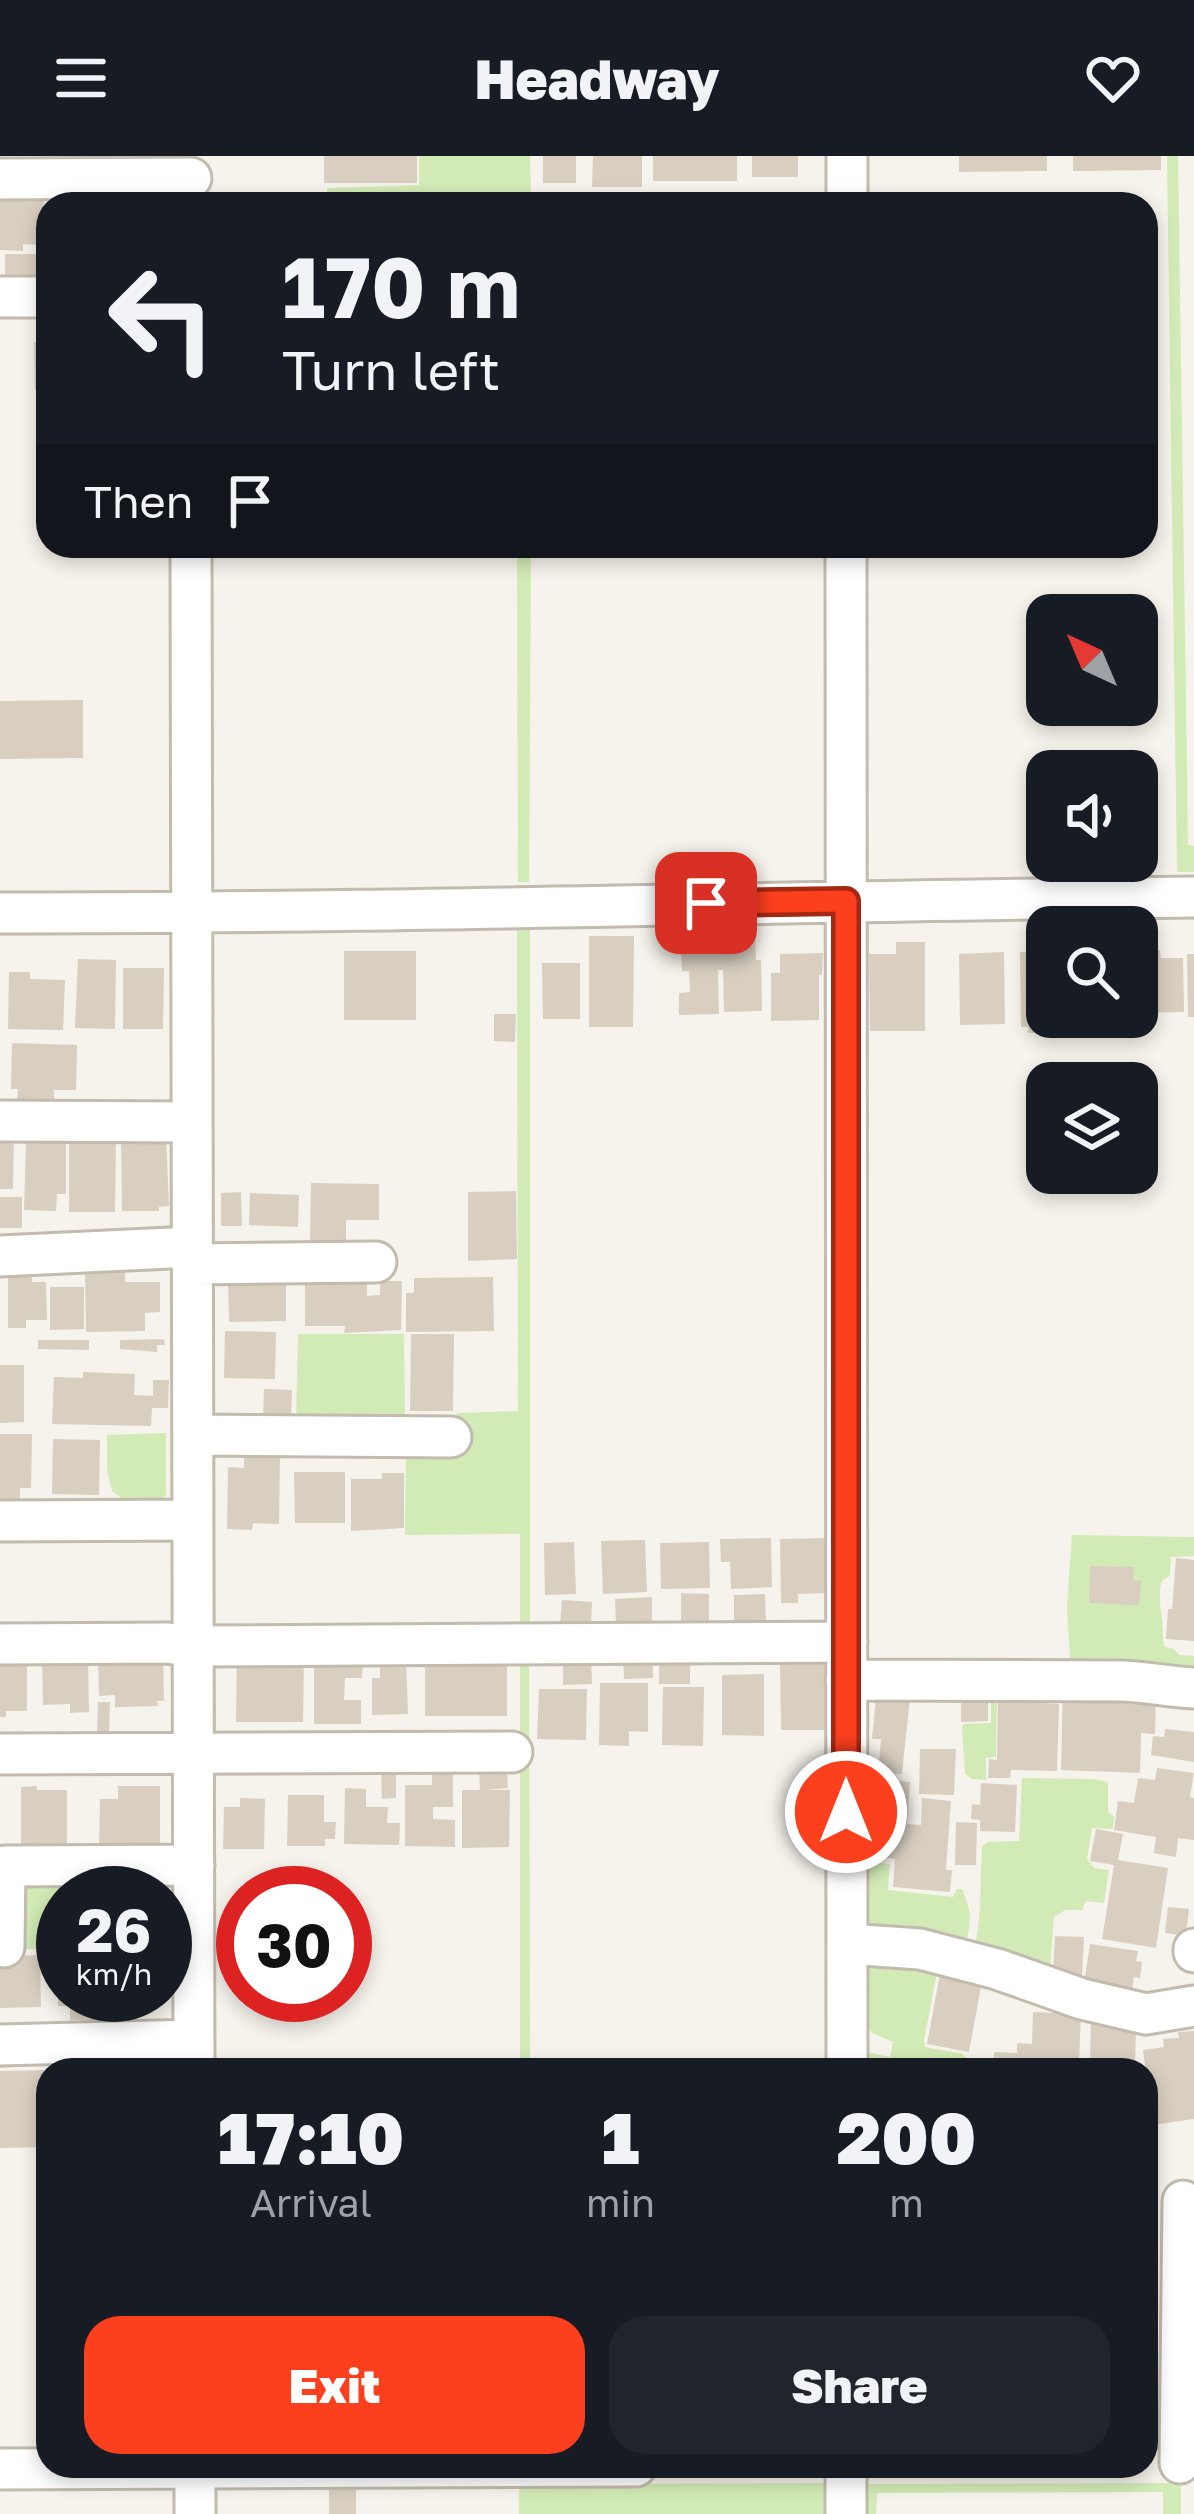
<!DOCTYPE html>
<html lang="en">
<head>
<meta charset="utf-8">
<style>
  body { margin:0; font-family:"Golos Text",sans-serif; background:#20242c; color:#f1f3f6; height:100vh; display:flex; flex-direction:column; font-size:45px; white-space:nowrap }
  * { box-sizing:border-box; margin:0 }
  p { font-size:39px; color:#9ea1a6 }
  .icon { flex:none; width:66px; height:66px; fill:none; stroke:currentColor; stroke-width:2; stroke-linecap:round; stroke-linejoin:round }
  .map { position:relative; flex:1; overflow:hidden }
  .details { position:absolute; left:36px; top:1902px; width:1122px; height:420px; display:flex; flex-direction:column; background:#171b24; border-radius:36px; box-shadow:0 6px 18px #0003 }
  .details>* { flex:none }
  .guide { position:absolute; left:36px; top:36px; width:1122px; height:366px; border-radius:36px; box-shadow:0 6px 18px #0003; background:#171b24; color:#f1f3f6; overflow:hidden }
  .needle { width:78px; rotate:316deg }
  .fabs { position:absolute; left:1026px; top:438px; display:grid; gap:24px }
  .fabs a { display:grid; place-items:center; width:132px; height:132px; border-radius:24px; background:#171b24; box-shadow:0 6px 18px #0003; font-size:60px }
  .speed { position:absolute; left:36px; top:1710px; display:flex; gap:24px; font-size:60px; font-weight:700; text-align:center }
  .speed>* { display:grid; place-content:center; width:156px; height:156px; border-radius:50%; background:#171b24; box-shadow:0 6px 18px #0003; line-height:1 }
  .speed small { font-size:30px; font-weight:400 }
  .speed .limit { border:18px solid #d22; background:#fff; color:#111 }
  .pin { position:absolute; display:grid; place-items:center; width:102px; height:102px; color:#fff; margin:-51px; border-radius:24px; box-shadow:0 6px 18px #0006 }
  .me { position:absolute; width:132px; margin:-66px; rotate:0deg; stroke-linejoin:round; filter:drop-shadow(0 0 9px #0008) }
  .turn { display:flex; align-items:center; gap:42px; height:252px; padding:0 48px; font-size:54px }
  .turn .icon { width:156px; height:156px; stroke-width:2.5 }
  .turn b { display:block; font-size:84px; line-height:102px }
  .then { display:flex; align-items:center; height:114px; padding:0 48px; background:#0003; gap:24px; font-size:45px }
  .eta { display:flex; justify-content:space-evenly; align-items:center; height:204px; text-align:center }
  .eta b { font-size:72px; font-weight:800; line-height:84px }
  .button { display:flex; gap:24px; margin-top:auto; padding:24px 48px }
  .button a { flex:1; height:138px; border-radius:36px; background:#fc3f1d; color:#fff; font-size:48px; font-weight:800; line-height:138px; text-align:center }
  .button a+a { background:#20242c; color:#f1f3f6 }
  header { display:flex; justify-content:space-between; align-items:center; height:156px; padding:0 48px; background:#171b24; font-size:54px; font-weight:800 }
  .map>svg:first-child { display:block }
  .green { fill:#d2eab5 }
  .building { fill:#d8cfc1 }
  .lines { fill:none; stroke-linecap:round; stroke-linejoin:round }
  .minor-casing { stroke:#c2bbae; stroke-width:45 }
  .minor { stroke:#fff; stroke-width:39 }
  .route-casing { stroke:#a42913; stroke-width:30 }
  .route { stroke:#fc3f1d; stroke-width:21 }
</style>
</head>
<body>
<header><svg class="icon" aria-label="menu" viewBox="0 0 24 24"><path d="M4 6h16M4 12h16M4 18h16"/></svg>Headway<svg class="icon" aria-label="heart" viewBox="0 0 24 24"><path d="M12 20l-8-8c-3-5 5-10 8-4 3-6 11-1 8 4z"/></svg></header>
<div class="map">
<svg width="1194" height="2358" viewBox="0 0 1194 2358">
  <rect width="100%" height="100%" fill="#f6f3ec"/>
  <path class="green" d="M419,0H530L531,48H327V32L419,29Z
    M1167,0H1178L1188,689L1194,690V716H1177Z
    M517,390H531L529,726H518Z
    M517,773H530V1479H520V1378L405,1379L406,1295H457V1257L518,1255Z
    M298,1178H404L405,1265H296Z
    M166,1277V1339L163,1342H121L112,1335L107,1314V1279Z
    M1072,1379L1194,1381V1400L1171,1401L1170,1419L1161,1426C1159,1440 1160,1450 1162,1463C1164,1474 1161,1481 1165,1491L1174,1493L1179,1499L1194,1500V1527L1071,1518L1067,1453Z
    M520,1498H529L530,1914H520Z
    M991,1529L997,1538L996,1601L986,1602V1624L972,1623L965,1618L962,1570L964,1568L991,1567Z
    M1022,1622L1094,1623L1108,1626V1656L1114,1660L1113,1673L1092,1672L1087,1703L1094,1712L1109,1714L1104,1747L1085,1745L1083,1754H1065L1054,1761L1049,1826L975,1790C982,1758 980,1723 982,1690L989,1686L1019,1685Z
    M865,1680L875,1682V1698L880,1707L890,1708L888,1734L953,1741L957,1733H962C974,1759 970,1769 964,1796L939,1805L924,1885L925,1891L963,1898L973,1912L983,1914H866V1896L890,1901L893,1886L872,1877L867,1867L869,1810Z
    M25,1721L167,1726L166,1794L165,1737H63V1793H16Z
    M830,2327V2358H519V2328Z
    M1181,2327V2358H1163V2336L877,2337L876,2358H865V2328Z"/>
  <path class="building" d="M324,0H417V27H324Z
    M543,0H576V27H543Z
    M593,0H642V31H592Z
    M653,0H737V25H653Z
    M752,0H798V21H752Z
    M959,0H1047V15L959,16Z
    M1073,0H1161V14L1073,15Z
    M0,41H44L43,89L23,88V95L0,94Z
    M5,98H38V121H5Z
    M34,186H48V234H35Z
    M83,544V602L0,603V545Z
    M720,766V774H755L756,804H761L762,855L724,856L723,814H718L719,858L679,859V837L690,836L689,815H682L680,768Z
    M589,780H634L633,871H589Z
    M896,786H925V875H870L869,798H896Z
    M1137,793L1160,794L1161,802H1183L1184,856L1137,857Z
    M344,795H416V864H344Z
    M1004,796L1005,868L960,869L959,798Z
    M1020,796H1047V861H1075V872H1048V877H1028V871H1021Z
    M823,797L822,819H819V864L771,865V817H780V798Z
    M1187,798H1194V861H1188Z
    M78,803L116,804L115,873L75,872Z
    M542,807H580V863H543Z
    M123,812H164L163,873H123Z
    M9,816H30V823L65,824L63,874L8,873Z
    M494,858H516L515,886L494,885Z
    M12,887L77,889L76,934H54V944L17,943L18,933H11Z
    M0,978H14L13,1033H0Z
    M24,978L66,981V1038H57L56,1055L24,1054L26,985H24Z
    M121,980H166L169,1050L159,1051V1055H122Z
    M69,983H116L115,1056H69Z
    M311,1027L379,1028V1064H346V1089H310Z
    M516,1035L517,1103L468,1105V1036Z
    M241,1036L242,1070H221V1037Z
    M250,1037L299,1039L298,1071L249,1069Z
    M0,1041H22V1072H0Z
    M8,1109H32V1126H46L47,1164H26V1172H8Z
    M85,1115H125V1126H160V1156L145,1157V1175L86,1176Z
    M305,1117H367V1140L380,1139V1125H402L401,1174L344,1177L345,1170H305Z
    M228,1121H286V1165L229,1166Z
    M493,1121L494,1175L406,1176V1137H414V1122Z
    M50,1131H84V1173L50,1174Z
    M225,1175L276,1176L275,1223L224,1222Z
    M411,1178H454L453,1255H410Z
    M164,1183L165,1189H157V1196L120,1193V1184Z
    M38,1184H89V1194L38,1193Z
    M0,1209H24V1266L0,1267Z
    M83,1216L135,1218L134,1239L153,1240V1224H169L168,1252H152L151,1270L52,1268L54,1221L83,1222Z
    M264,1233L292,1234L291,1263H263Z
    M0,1278H32L31,1332H20V1346H0Z
    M53,1283L100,1284L99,1339L52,1338Z
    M244,1297H280L279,1368L253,1367L252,1374L227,1373L228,1311L244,1312Z
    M294,1316H345V1367H295Z
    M382,1317H404V1372L351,1375V1323H382Z
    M771,1382L772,1431L731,1433L730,1406H721L720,1383Z
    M826,1382V1437L798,1438V1447H781L780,1383Z
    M645,1384L647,1436L603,1438L601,1385Z
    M574,1386L576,1438L545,1439L544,1387Z
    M709,1386L710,1432L661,1433L660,1387Z
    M1176,1402L1194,1404V1485L1166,1483L1168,1453H1172Z
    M1090,1410L1134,1411L1133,1424L1141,1425L1139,1449L1089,1447Z
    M681,1437L709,1438V1468H681Z
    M765,1438L766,1468L734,1469V1439Z
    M652,1441V1467L616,1468L615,1443Z
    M562,1444L592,1446L591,1470L560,1468Z
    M163,1498L164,1545H157L158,1550L115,1551V1539L99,1540L98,1500Z
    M237,1499H304L303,1566H236Z
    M425,1499H507V1560H425Z
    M659,1499H690V1528H659Z
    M563,1500H591L592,1528L563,1529Z
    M623,1500H653V1522L624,1523Z
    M780,1500H824L825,1574H781Z
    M314,1501H363L362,1522H345L344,1544H361V1568H314Z
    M88,1502L89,1556L70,1557V1548L43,1549L42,1503Z
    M406,1502L408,1558L372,1559V1522H380V1503Z
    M0,1503H27V1555H6V1561H0Z
    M764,1518V1580L722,1579V1519Z
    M600,1527H648V1576L629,1575V1590L599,1589Z
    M1063,1529L1156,1531L1155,1578L1141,1577L1140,1617L1061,1614Z
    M663,1531H704L703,1590L662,1589Z
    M539,1533H587L586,1584L537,1583Z
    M961,1537H988V1565L961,1566Z
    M876,1540L910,1542L902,1618L878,1617L881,1583H872Z
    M998,1541L1039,1542V1547L1059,1548L1057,1615L1011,1614L1010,1622H988L989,1603L997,1604Z
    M98,1546H110L109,1577L97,1576Z
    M1165,1573L1194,1576V1606L1151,1599L1153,1580L1164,1581Z
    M920,1593H956L954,1639L919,1638Z
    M507,1610L508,1632L486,1634H510L509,1691L462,1692V1634H480L479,1612Z
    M1157,1612L1194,1617L1190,1641L1194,1642V1684L1178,1682L1176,1701L1154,1697L1156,1681L1114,1674L1118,1645L1134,1647L1138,1622L1155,1624Z
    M396,1615V1642L382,1643L381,1616Z
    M432,1615H453V1651H433V1663L455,1664V1691L405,1690V1629H432Z
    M875,1623L910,1626L907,1668L921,1669L922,1642L951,1645L946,1714H952L950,1736L893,1731L895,1703L887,1702L889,1679L872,1677Z
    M981,1627L1017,1629L1015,1676L980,1675V1664L971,1663L972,1648L980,1649Z
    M37,1630V1634H67V1691H21V1631Z
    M118,1630H160V1694L99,1693L100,1643H118Z
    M345,1632L366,1633V1651H388L387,1667H400L399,1689L344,1688Z
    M288,1639H324V1666H336L335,1683H325V1690H287Z
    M240,1642L265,1643L264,1693H223L224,1651H240Z
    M956,1666L977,1667L976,1709H955Z
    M1096,1673L1123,1678L1118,1704L1168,1712L1156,1792L1102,1783L1114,1709L1090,1705Z
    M1168,1751L1189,1753L1186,1780L1165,1777Z
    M1055,1780L1084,1781L1082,1820L1053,1819Z
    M1090,1788L1138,1795L1136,1805L1142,1806L1140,1822L1134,1821L1132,1835L1084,1828Z
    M40,1799L41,1851L0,1852V1800Z
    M942,1807L984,1814L969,1896L927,1888Z
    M58,1822H63V1839H132L131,1865L70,1864V1850H58Z
    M1033,1856L1081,1858L1079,1905H1071V1914H994V1896L1017,1897V1887L1032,1888Z
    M1091,1862L1122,1863V1874H1136L1135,1907L1090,1904Z
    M1194,1875V1963L1153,1969L1143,1894L1164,1891L1163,1883L1179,1882L1178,1876Z
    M48,1914V1991L0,1992V1915Z
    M329,2331H356V2358H329Z"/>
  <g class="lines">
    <defs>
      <path id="minor" d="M0,23L191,22
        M847,48V0
        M0,141H48
        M191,390L194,1914
        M846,390L847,1914
        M0,757C398,757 796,745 1194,741
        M0,965L191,966
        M0,1100L192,1091
        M192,1108L376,1106
        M193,1279L451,1281
        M0,1365L193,1364
        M0,1488L166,1487L195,1490L847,1486
        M846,1524L1124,1525C1148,1526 1169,1531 1194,1532
        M0,1598L512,1596
        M847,1788L920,1793L997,1813L1082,1843L1146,1858L1194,1850
        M4,1791L5,1710L194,1709
        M1194,1793V1796
        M0,1889L194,1884
        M1180,2307L1183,2045
        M846,2310V2358
        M0,2313L636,2310
        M195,2358V2310"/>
    </defs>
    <use href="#minor" class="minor-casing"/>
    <use href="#minor" class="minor"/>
  </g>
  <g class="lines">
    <defs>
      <path id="route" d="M706,747L846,745V1656"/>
    </defs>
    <use href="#route" class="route-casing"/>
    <use href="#route" class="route"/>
  </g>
</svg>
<div class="fabs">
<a><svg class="needle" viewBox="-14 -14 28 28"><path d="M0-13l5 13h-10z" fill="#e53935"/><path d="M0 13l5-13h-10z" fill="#9ea1a6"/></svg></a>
<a><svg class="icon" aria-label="sound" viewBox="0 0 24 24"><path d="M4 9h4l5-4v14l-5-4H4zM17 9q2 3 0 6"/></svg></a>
<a><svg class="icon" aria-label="search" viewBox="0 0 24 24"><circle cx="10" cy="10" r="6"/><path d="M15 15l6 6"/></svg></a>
<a><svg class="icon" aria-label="layers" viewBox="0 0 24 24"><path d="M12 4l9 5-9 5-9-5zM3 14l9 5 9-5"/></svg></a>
</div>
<div class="speed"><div>26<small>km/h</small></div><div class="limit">30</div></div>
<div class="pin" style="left:706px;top:747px;background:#d93025"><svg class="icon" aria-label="arrive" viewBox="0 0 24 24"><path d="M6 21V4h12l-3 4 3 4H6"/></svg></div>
<svg class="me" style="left:846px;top:1656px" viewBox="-20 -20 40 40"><circle r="17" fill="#fc3f1d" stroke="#fff" stroke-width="3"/><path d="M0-11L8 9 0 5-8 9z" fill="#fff"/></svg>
<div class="guide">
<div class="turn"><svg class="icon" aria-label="left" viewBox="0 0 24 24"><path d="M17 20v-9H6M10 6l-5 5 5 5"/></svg><div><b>170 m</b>Turn left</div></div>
<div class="then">Then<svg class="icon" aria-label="arrive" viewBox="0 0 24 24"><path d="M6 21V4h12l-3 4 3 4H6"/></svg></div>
</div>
<section class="details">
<div class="eta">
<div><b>17:10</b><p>Arrival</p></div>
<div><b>1</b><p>min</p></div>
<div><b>200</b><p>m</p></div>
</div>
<div class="button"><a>Exit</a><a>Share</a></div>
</section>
</div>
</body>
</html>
